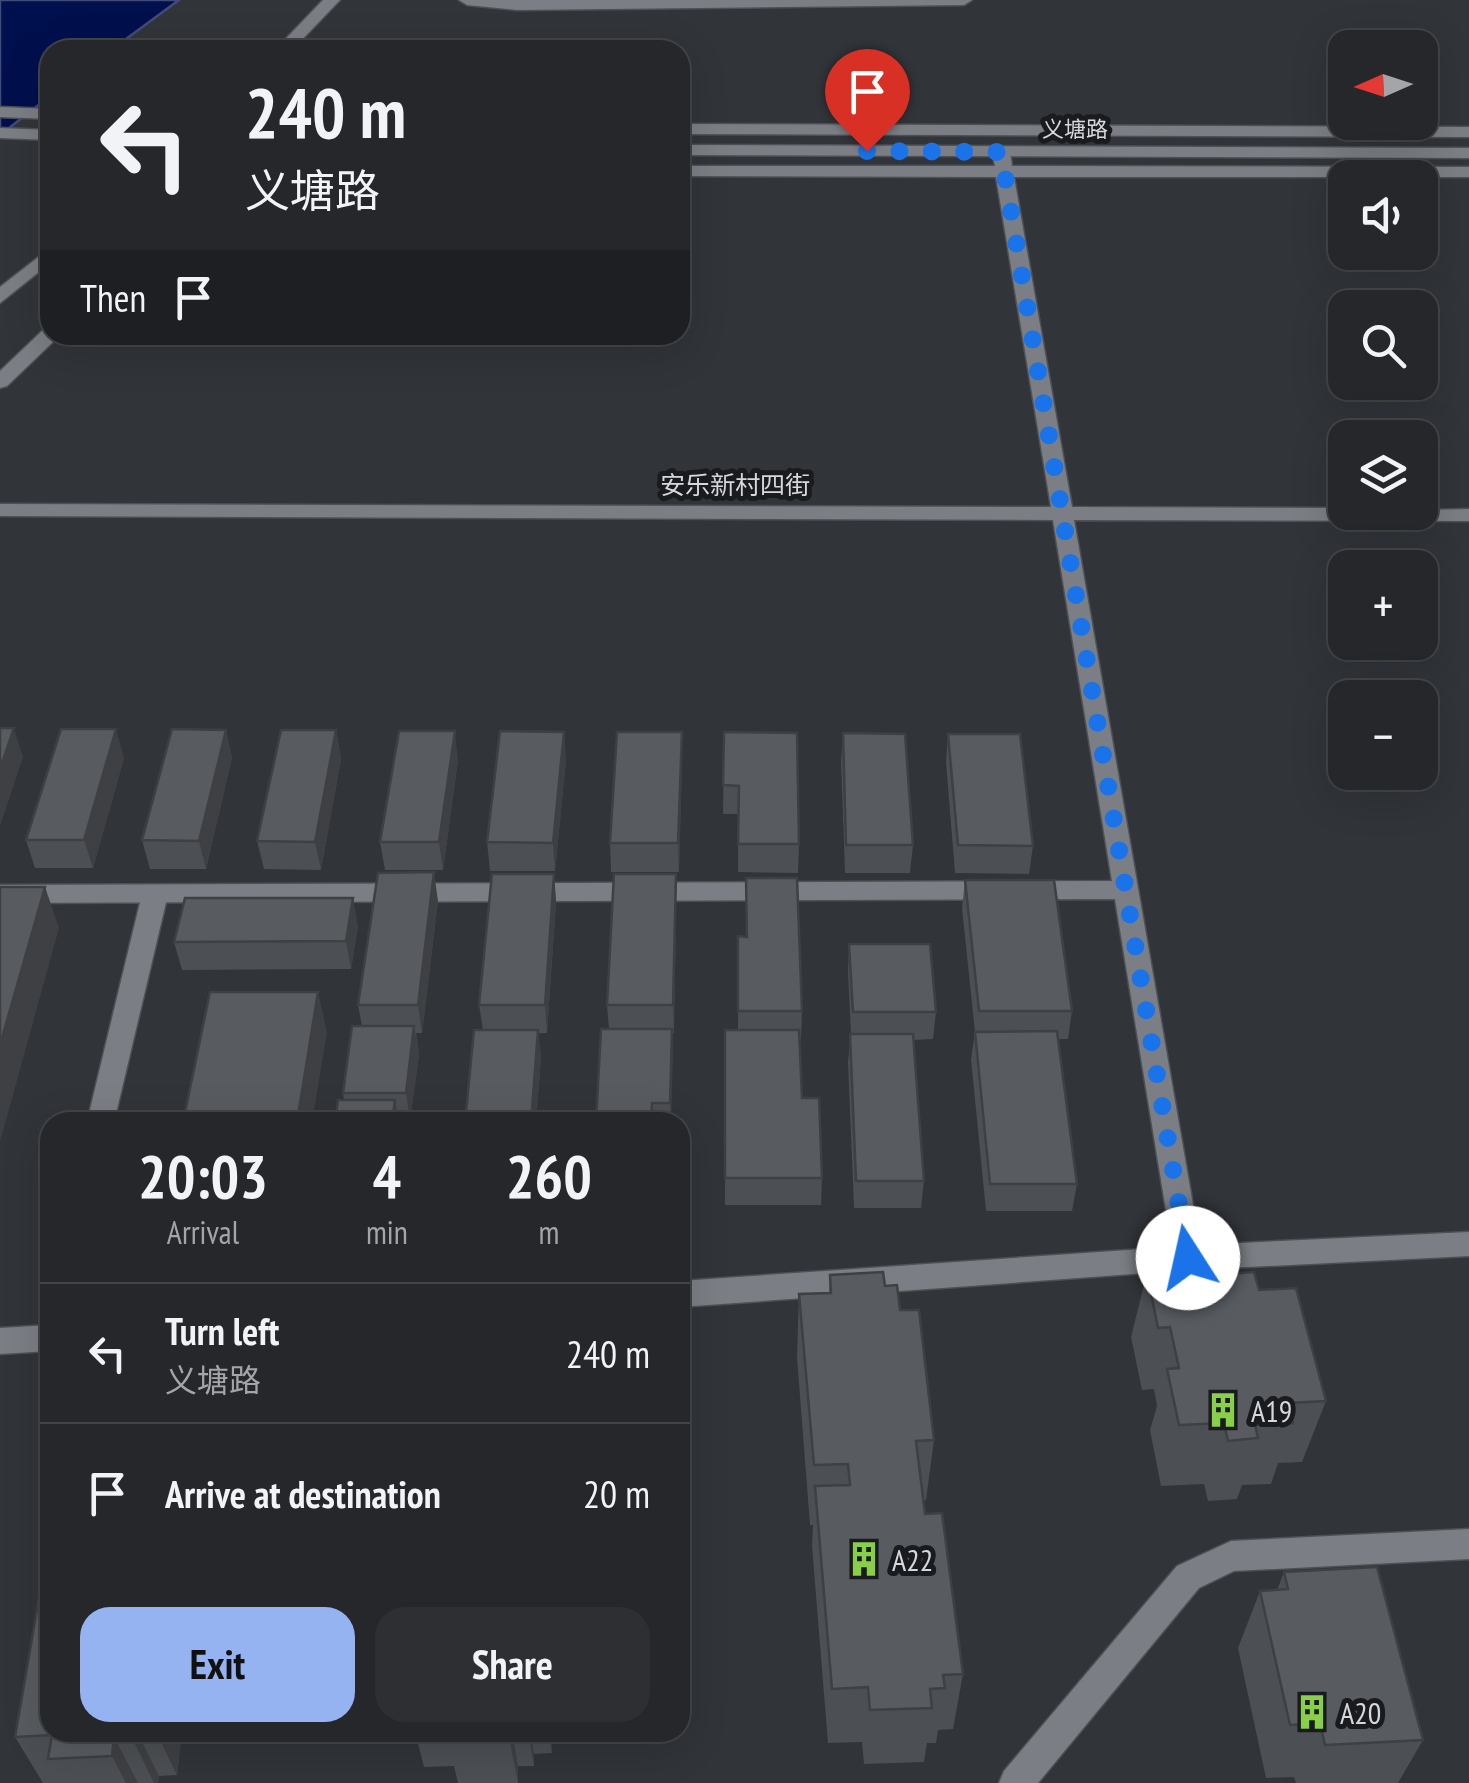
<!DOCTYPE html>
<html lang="en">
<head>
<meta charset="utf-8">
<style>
  body { margin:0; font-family:"PT Sans Narrow","Noto Sans SC",sans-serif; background:#2d2f33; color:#f1f3f6; height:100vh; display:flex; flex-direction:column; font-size:38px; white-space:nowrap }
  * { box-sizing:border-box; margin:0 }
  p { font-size:32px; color:#a3a5a9 }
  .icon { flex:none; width:55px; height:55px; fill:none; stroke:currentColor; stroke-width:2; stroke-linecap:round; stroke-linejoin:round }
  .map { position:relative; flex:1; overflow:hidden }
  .panel { position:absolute; left:40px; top:1112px; width:650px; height:630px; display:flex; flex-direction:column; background:#25272b; border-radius:30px; box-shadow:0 10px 40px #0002,0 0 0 2px #424447 }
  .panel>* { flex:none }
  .hud { position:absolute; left:40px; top:40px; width:650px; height:305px; border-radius:30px; box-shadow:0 10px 40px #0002,0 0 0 2px #424447; background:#25272b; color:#f1f3f6; overflow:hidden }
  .needle { width:65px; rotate:267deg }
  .buttons { position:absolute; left:1328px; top:30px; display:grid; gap:20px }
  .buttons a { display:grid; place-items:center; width:110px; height:110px; border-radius:20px; background:#25272b; box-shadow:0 10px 40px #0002,0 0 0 2px #424447; font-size:50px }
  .pin { position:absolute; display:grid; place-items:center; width:85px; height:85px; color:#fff; margin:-102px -42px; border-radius:50% 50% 50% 0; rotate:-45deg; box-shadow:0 0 10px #0007 }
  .pin .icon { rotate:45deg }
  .me { position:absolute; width:110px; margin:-55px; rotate:350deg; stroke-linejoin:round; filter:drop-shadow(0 0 8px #0008) }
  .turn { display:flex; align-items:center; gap:35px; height:210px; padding:0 40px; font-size:45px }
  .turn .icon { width:130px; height:130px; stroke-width:2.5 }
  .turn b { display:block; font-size:70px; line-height:85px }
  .then { display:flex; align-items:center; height:95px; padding:0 40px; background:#0003; gap:20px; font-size:38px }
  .eta { display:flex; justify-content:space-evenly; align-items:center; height:170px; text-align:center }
  .eta b { font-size:60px; font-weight:700; line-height:70px }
  .button { display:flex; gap:20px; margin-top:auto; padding:20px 40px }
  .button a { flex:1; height:115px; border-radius:30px; background:#95b2f1; color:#111; font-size:40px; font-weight:700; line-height:115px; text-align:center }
  .button a+a { background:#2d2f33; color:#f1f3f6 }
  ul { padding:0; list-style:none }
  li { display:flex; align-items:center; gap:30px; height:140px; padding:0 40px; border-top:2px solid #424447 }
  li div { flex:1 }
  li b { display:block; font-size:38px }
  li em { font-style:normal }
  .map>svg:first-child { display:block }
  .water { fill:#000f4d; stroke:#404b78; stroke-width:2.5 }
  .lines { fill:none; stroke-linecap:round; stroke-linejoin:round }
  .service-casing { stroke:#4e5054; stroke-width:3 }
  .minor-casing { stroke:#4e5054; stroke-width:3 }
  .secondary-casing { stroke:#4e5054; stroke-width:3 }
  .service { fill:#7b7f85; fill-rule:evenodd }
  .minor { fill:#7b7f85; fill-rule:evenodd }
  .secondary { fill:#7b7f85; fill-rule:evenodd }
  .wall { fill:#4c4f53 }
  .shaded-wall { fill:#3e4044 }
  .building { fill:#585c61; stroke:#3e4044; stroke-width:2.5 }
  .route { stroke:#1a73e8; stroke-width:18; stroke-dasharray:0 32.4 }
  .labels { text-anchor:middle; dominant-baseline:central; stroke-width:10; stroke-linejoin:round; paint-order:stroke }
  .far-street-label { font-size:22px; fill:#d6d8db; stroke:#1a1b1e }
  .street-label { font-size:25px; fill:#d6d8db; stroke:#1a1b1e }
  .near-poi-label { font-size:30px; fill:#d6d8db; stroke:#1a1b1e; text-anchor:start }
</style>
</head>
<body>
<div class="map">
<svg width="1469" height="1783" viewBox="0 0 1469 1783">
  <rect width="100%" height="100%" fill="#313439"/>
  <path class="water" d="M0,0H179L111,50H50V96L0,135Z"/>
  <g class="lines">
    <defs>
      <path id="service" d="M50,328V335H59L57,338L7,386L0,388V371L43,330Z
        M155,885L168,894L114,1122H87L142,894Z
        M1469,1529V1559L1234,1571L1199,1588L1038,1783H999L1004,1771L1177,1566L1231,1541Z"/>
      <path id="minor" d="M323,0H340L292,50H275Z
        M459,0H972L964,5L517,10L467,5Z
        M1001,147L1010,152L1012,166L1469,167V177H1014L1072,507L1345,508V512L1469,509V521L1074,520L1200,1245L1469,1232V1256L1188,1270L680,1307V1281L1172,1247L1115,899L0,903V885L1112,881L1053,520L0,516V504L1051,507L996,177L680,176V166H995L992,152Z
        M50,248V263L0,303V287Z
        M50,1325V1351L0,1354V1328Z"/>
      <path id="secondary" d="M0,107L50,109V119L0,117Z
        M680,124L1469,127V137L680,134Z
        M0,128L50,130V140L0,138Z
        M680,145L1469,148V158L680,155Z"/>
    </defs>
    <use href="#service" class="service-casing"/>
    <use href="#minor" class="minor-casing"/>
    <use href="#secondary" class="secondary-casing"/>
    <use href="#service" class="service"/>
    <use href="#minor" class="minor"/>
    <use href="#secondary" class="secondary"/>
  </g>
  <path class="wall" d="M226,730L232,758L206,869H150L142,840Z
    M336,730L341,759L321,870L264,869L257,841Z
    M682,732V761L679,872H611L610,843Z
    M724,732L799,844L798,873L738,872V814H723Z
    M843,733L913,845L910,873H845L841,762Z
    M948,734L1033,846L1029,874L955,873L946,762Z
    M124,758L93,868H35L26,840Z
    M458,760L443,870H385L380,842Z
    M566,760L555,871H490L487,842Z
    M554,874L556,902L547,1033H538L541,1057L536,1122H465L483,1030L479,1005Z
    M965,880L1072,1011L1068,1039H1058L1077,1184L1072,1211H986L971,1059L975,1032L962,908Z
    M438,901L422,1033H416L419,1054L410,1121H398L399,1122H335L344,1100L343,1093L362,1026L358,1005Z
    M676,902L674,1033H672L671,1122H596L609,1029L607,1005Z
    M358,926L351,969L182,970L174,942Z
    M738,936L802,1011L801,1039H799L802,1098L822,1178L821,1205H725V1030H738Z
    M849,944L936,1012L933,1039L913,1040L924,1181L921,1208H854L848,1062L851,1034L848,972Z
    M1187,1262L1259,1290L1326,1401L1302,1462L1278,1463L1271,1484L1242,1485L1237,1499L1208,1501L1204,1484L1161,1486L1150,1430L1157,1406L1154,1389L1142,1390L1131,1337L1147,1273L1185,1271Z
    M830,1275L885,1286L900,1310L934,1440L926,1500L923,1501L925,1514L963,1674L953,1729L938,1730L936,1743H927L924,1762L864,1764L862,1742L828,1743L812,1546L813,1525H810L797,1357L799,1294L829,1293Z
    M1284,1572L1423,1740L1398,1783H1296L1294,1777L1266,1778L1238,1648L1260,1591L1277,1590Z
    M50,1732H182L177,1775L159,1776L158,1783H43L15,1737Z
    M415,1732H552V1753L534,1754V1766H518V1783H458L454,1766L424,1767Z"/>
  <path class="shaded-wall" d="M14,728L23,757L0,826V769Z
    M116,729L124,758L93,868L84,840Z
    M226,730L232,758L206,869L199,841Z
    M336,730L341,759L321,870L315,842Z
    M455,731L458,760L443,870L439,842Z
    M564,732L566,760L555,871L553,843Z
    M682,732V761L679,872L678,843Z
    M434,872L438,901L422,1033L418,1005Z
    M554,874L556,902L547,1033L545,1005Z
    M676,874V902L674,1033L673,1005Z
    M45,887L59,928L0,1142V1045Z
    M353,898L358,926L351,969L346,941Z
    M318,992L327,1032L312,1122H297Z
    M414,1026L419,1054L410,1121L406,1093Z
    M672,1029L673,1057L671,1122L670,1103Z
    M538,1030L541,1057L536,1122H531Z
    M395,1100L399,1122H392Z
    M131,1732H137L159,1776L158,1783H154L131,1736Z
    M156,1732H182L177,1775Z
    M508,1732H512L518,1766V1783Z
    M528,1732H530L534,1754V1766Z
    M548,1732H552V1753Z
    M114,1737L138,1783H126L112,1756Z"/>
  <path class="building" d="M0,728H14L0,769Z
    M61,729H116L84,840H26Z
    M172,729L226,730L199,841L142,840Z
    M281,730H336L315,842L257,841Z
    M399,731H455L439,842H380Z
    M500,731L564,732L553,843L487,842Z
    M617,732H682L678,843H610Z
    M724,732L797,733L799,844H738L739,786L723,785Z
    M843,733L905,734L913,845H846Z
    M948,734H1020L1033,846L958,845Z
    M434,872L418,1005H358L378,873Z
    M492,874H554L545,1005H479Z
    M614,874H676L673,1005H607Z
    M746,878H797L802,1011H738V936L747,937Z
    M965,880H1054L1072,1011H979Z
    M0,887H45L0,1045Z
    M185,898H353L346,941L174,942Z
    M849,944H930L936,1012H853Z
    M210,992H318L297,1122H183Z
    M352,1026H414L406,1093H343Z
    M601,1029H672L670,1103H652L651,1122H596Z
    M474,1030H538L531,1122H465Z
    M725,1030H799L802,1098H819L822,1178H725Z
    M1057,1031L1077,1184H990L975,1032Z
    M850,1034H913L924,1181H856Z
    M338,1100H395L392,1122H335Z
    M1215,1261L1218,1275L1254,1272L1259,1290L1296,1288L1326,1401L1288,1403L1293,1423L1255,1425L1258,1438L1228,1441L1224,1423L1179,1425L1167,1369L1179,1368L1170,1327L1158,1328L1147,1273L1189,1271L1187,1262Z
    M883,1272L885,1286L897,1285L900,1310H919L934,1440L916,1441L925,1514L942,1513L963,1674L943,1675L945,1688L930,1689L932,1708L870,1710L868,1687L832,1689L815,1486L850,1485L848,1464L814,1465L799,1294L831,1293L830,1275Z
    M50,1534V1732H131V1736L114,1737L112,1756L48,1759L52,1735L15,1737Z
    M1377,1567L1423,1740L1325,1745L1320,1723L1290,1725L1260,1591L1288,1589L1284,1572Z
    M447,1732H497L447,1735Z"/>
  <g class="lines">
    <path class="route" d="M867,151L1001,152L1188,1258"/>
  </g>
  <defs>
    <symbol id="building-bare" viewBox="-9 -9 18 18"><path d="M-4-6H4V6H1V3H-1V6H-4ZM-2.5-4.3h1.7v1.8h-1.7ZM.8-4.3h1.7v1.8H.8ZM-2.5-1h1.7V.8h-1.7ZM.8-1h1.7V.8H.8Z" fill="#88cf4a" stroke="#1a1b1e" stroke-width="2.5" paint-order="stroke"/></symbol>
  </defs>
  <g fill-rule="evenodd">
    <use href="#building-bare" x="1198" y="1385" width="50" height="50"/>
    <use href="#building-bare" x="839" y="1534" width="50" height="50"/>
    <use href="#building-bare" x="1287" y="1687" width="50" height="50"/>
  </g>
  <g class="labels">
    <g class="far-street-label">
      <text x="1075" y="129">义塘路</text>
    </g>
    <g class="street-label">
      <text x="735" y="485">安乐新村四街</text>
    </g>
    <g class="near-poi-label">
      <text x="1251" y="1410">A19</text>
      <text x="892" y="1559">A22</text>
      <text x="1340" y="1712">A20</text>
    </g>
  </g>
</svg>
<div class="buttons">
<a><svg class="needle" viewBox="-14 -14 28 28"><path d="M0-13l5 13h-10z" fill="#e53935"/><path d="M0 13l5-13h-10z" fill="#a3a5a9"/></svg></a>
<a><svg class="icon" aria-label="sound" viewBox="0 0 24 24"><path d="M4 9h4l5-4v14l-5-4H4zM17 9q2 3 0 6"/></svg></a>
<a><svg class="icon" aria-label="search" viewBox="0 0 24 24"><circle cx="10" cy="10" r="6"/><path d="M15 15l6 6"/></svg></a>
<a><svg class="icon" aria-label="layers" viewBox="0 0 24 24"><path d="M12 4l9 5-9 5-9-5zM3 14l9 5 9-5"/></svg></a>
<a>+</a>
<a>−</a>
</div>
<div class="pin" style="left:867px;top:151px;background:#d93025"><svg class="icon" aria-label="arrive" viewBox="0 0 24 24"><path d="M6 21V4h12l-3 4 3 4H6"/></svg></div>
<svg class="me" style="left:1188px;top:1258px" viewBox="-20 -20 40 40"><circle r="19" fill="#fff"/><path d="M0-13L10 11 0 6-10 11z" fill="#1a73e8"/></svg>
<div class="hud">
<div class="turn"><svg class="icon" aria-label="left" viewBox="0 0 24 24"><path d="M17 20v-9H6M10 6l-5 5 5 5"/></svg><div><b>240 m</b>义塘路</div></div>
<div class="then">Then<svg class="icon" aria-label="arrive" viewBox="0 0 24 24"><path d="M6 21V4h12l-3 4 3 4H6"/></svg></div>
</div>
<section class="panel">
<div class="eta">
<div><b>20:03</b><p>Arrival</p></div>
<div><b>4</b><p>min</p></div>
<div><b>260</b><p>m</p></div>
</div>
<ul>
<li><svg class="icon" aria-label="left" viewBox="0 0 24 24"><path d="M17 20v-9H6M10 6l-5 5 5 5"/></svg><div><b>Turn left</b><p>义塘路</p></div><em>240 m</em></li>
<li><svg class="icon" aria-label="arrive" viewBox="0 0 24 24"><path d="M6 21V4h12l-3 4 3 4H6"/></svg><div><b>Arrive at destination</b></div><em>20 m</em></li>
</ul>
<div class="button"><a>Exit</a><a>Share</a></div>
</section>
</div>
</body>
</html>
